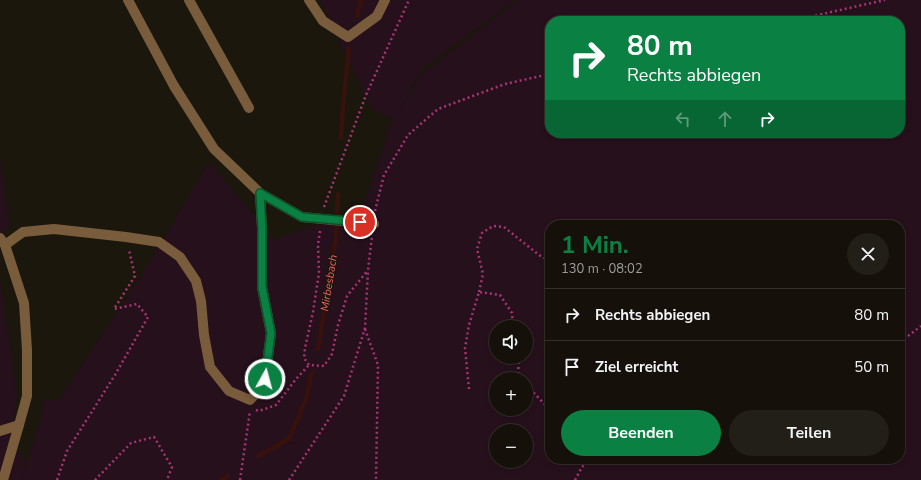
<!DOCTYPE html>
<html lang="de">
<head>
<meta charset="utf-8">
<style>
  body { margin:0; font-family:"Nunito Sans",sans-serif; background:#221f18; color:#f1f3f6; height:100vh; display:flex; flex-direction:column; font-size:15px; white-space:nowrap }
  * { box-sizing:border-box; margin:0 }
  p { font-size:13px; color:#9d9d9c }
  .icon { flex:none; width:22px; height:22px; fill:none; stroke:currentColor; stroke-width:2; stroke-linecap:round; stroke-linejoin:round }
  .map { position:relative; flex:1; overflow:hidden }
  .drawer { position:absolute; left:545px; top:220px; width:360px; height:244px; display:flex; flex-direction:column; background:#15110a; border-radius:16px; box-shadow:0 2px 6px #0003,0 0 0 1px #34312b }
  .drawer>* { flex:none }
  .banner { position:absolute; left:545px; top:16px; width:360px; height:122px; border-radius:16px; box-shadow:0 2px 6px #0003,0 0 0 1px #34312b; background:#0b8043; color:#fff; overflow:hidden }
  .buttons { position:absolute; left:489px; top:320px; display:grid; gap:8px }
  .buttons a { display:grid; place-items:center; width:44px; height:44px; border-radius:50%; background:#15110a; box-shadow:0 2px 6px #0003,0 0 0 1px #34312b; font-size:20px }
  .pin { position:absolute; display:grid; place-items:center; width:34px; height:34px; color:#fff; margin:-17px; border:2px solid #fff; border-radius:50%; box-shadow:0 1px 4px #0007 }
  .me { position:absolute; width:44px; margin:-22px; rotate:7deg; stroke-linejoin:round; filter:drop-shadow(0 0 3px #0008) }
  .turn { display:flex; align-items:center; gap:14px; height:84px; padding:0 16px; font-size:18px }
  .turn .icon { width:52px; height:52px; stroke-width:2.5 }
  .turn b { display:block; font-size:28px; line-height:34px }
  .lanes { display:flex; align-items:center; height:38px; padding:0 16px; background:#0003; justify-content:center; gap:20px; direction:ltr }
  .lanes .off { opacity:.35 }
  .round { display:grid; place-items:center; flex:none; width:42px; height:42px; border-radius:21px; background:#221f18 }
  .summary { display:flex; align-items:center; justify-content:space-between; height:68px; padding:0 16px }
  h1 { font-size:24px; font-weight:700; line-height:30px; color:#0b8043 }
  .cta { display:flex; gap:8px; margin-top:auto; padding:8px 16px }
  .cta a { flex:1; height:46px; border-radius:24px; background:#0b8043; color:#fff; font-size:16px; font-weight:700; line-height:46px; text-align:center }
  .cta a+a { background:#221f18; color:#f1f3f6 }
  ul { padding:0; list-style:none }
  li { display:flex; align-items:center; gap:12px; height:52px; padding:0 16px; border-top:1px solid #34312b }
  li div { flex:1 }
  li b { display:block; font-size:15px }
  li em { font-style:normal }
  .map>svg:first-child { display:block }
  .green { fill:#26101c; fill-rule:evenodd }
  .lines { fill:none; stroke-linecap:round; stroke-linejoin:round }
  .stream { stroke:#37110c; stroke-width:4.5 }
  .path { stroke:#a73575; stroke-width:2.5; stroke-dasharray:2 3; stroke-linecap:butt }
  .minor { stroke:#785c3b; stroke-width:10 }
  .route-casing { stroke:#07532c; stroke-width:10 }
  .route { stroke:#0b8043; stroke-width:7 }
  .labels { text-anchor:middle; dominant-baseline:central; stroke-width:3; stroke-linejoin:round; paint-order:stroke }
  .water-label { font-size:11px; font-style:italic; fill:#f56166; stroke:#1c170d }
</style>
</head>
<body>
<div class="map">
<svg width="921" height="480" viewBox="0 0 921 480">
  <rect width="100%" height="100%" fill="#1c170d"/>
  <path class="green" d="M320,0H515L422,68L398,112L423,73L519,0H921V480H22C28,453 41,428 44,400H59L149,264L209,162L274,240L363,209L393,119L372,109ZM550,21H900V133H550ZM550,225H900V459H550ZM496,327H526V357H496ZM496,379H526V409H496ZM496,431H526V461H496Z
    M0,158L9,224L0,242Z
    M0,279L17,398L10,439L25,461L21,480H0Z"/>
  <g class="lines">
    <path class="stream" d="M357,16L361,0
      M341,138L343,106L349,48
      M318,349L336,236L338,194
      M258,456L289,439L306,399L312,372
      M221,480L228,476"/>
    <path class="path" d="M791,21L885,0
      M324,207L366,95L409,0
      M375,211L384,175L408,135L438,109L505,84L550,74
      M320,231L318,244L319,273L313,312L305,348L304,358L309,365L324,366L332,354L338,325L347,296L368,270
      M479,292L483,274L477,249L482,233L493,226L504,227L539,255L550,261
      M365,329L378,365L376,480
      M900,342L921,326
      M519,357L518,373L522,379
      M526,386L534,393L550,410
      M469,389L465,348L469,325L479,292L500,295L512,313L513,327
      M256,410L259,411L276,405L296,379L309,365
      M57,480L67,451L115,375L148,317L137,304L114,309L135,276L129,250
      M95,480L131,443L154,437L172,467L167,480
      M240,480L250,411
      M289,480L344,396L365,328L368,270L372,236
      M575,480L582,467L591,459"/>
    <path class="minor" d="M189,0L249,108
      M309,0L323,21L348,37L377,16L385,0
      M260,193L302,217L374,224
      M0,238L5,245L24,303L27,350V396L19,425L0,431
      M5,245L23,232L54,229L126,237L159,242L180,257L196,281L201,301L204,335L210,367L229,391L250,400L259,390L265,379L271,333L262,287V228L260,193L214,149L174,86L128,0
      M3,480L19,425"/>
  </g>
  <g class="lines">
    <defs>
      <path id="route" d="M265,379L271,333L262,287V228L260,193L302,217L360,222"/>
    </defs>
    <use href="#route" class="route-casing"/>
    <use href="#route" class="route"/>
  </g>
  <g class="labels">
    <g class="water-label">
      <text transform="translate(329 283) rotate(-81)">Mirbesbach</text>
    </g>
  </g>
</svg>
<div class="buttons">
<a><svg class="icon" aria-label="sound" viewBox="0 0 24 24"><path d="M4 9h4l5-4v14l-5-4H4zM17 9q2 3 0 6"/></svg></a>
<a>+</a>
<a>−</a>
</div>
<div class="pin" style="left:360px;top:222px;background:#d93025"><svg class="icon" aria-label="arrive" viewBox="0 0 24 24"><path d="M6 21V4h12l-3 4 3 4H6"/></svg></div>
<svg class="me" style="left:265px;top:379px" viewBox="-20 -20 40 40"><circle r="17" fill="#0b8043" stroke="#fff" stroke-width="3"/><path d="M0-11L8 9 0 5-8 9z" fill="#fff"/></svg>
<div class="banner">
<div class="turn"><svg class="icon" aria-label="right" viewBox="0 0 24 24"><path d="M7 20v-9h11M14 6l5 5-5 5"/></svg><div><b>80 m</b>Rechts abbiegen</div></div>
<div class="lanes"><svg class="icon off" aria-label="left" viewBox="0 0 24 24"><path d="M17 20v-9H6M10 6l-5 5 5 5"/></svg><svg class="icon off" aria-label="ahead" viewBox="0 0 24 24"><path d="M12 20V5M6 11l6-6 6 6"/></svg><svg class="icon" aria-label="right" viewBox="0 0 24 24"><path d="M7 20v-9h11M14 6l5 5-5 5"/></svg></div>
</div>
<section class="drawer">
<div class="summary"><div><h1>1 Min.</h1><p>130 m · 08:02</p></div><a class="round"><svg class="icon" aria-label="close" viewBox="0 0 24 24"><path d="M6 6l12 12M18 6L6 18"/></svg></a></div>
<ul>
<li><svg class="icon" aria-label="right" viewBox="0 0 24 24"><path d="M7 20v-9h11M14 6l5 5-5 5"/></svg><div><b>Rechts abbiegen</b></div><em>80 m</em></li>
<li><svg class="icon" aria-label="arrive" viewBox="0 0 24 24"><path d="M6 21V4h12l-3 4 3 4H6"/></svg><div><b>Ziel erreicht</b></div><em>50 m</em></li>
</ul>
<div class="cta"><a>Beenden</a><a>Teilen</a></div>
</section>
</div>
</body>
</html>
